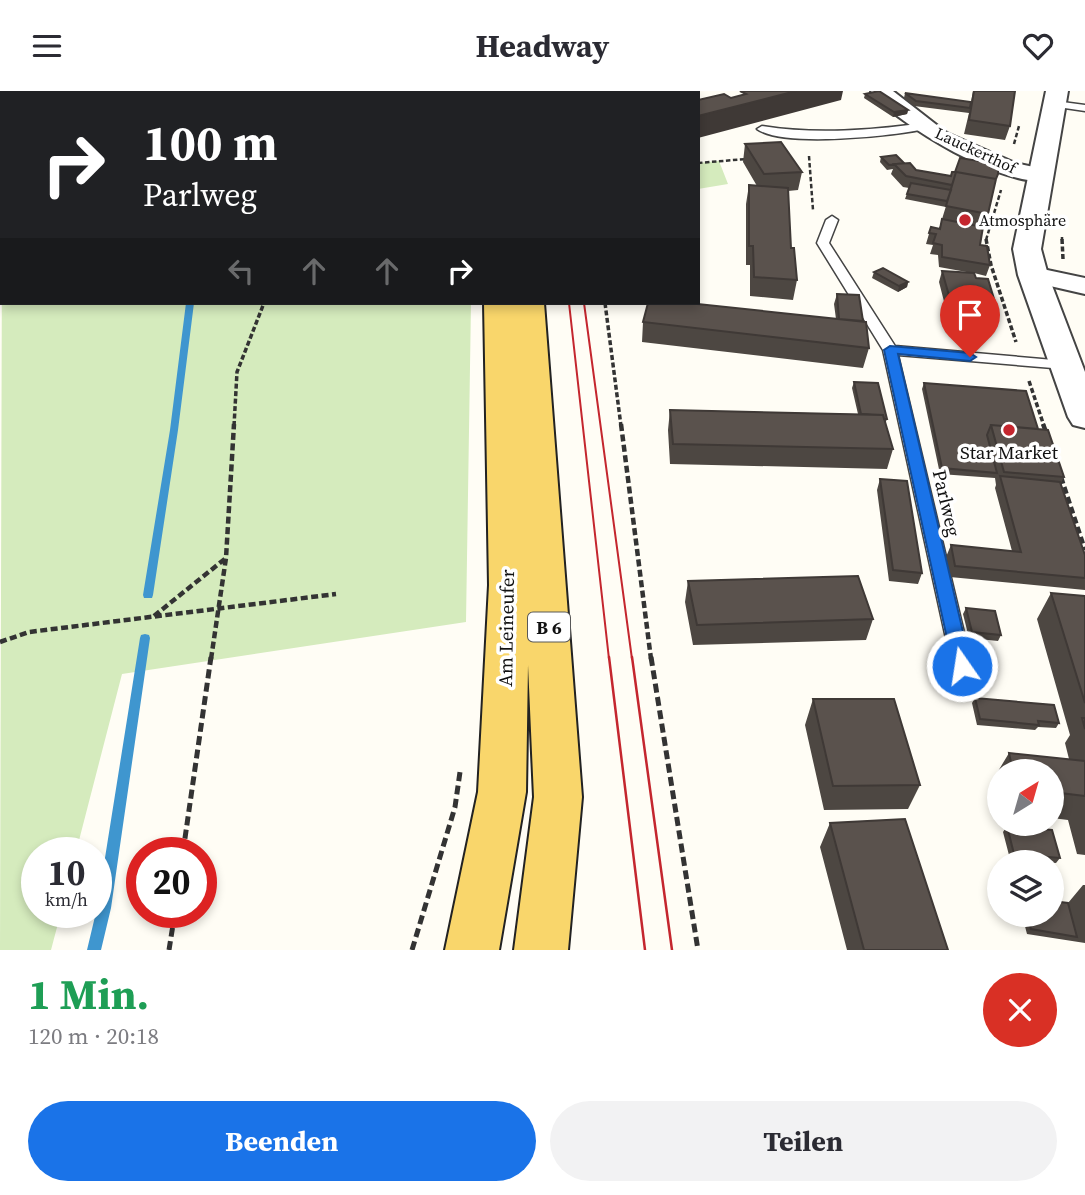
<!DOCTYPE html>
<html lang="de">
<head>
<meta charset="utf-8">
<style>
  body { margin:0; font-family:"Source Serif 4",serif; background:#f2f2f3; color:#2b2b33; height:100vh; display:flex; flex-direction:column; font-size:26px; white-space:nowrap }
  * { box-sizing:border-box; margin:0 }
  p { font-size:23px; color:#7c7c81 }
  .icon { flex:none; width:38px; height:38px; fill:none; stroke:currentColor; stroke-width:2; stroke-linecap:round; stroke-linejoin:round }
  .map { position:relative; height:859px; overflow:hidden }
  .sheet { display:flex; flex-direction:column; background:#fff; flex:1 }
  .sheet>* { flex:none }
  .banner { position:absolute; left:0px; top:0px; width:700px; height:214px; box-shadow:0 4px 10px #0003; background:#202124; color:#fff; overflow:hidden }
  .needle { width:46px; rotate:37deg }
  .tools { position:absolute; left:987px; top:668px; display:grid; gap:14px }
  .tools a { display:grid; place-items:center; width:77px; height:77px; border-radius:50%; background:#fff; box-shadow:0 4px 10px #0003; font-size:35px }
  .speed { position:absolute; left:21px; top:746px; display:flex; gap:14px; font-size:35px; font-weight:700; text-align:center }
  .speed>* { display:grid; place-content:center; width:91px; height:91px; border-radius:50%; background:#fff; box-shadow:0 4px 10px #0003; line-height:1 }
  .speed small { font-size:18px; font-weight:400 }
  .speed .limit { border:10px solid #d22; background:#fff; color:#111 }
  .pin { position:absolute; display:grid; place-items:center; width:60px; height:60px; color:#fff; margin:-72px -30px; border-radius:50% 50% 50% 0; rotate:-45deg; box-shadow:0 0 7px #0007 }
  .pin .icon { rotate:45deg }
  .me { position:absolute; width:77px; margin:-38px; rotate:347deg; stroke-linejoin:round; filter:drop-shadow(0 0 5px #0008) }
  .turn { display:flex; align-items:center; gap:24px; height:147px; padding:0 28px; font-size:32px }
  .turn .icon { width:91px; height:91px; stroke-width:2.5 }
  .turn b { display:block; font-size:49px; line-height:60px }
  .lanes { display:flex; align-items:center; height:66px; padding:0 28px; background:#0003; justify-content:center; gap:35px; direction:ltr }
  .lanes .off { opacity:.35 }
  .round { display:grid; place-items:center; flex:none; width:74px; height:74px; border-radius:37px; background:#f2f2f3 }
  .summary { display:flex; align-items:center; justify-content:space-between; height:119px; padding:0 28px }
  h1 { font-size:42px; font-weight:700; line-height:52px; color:#1e9e55 }
  .button { display:flex; gap:14px; margin-top:auto; padding:14px 28px }
  .button a { flex:1; height:80px; border-radius:42px; background:#1a73e8; color:#fff; font-size:28px; font-weight:700; line-height:80px; text-align:center }
  .button a+a { background:#f2f2f3; color:#2b2b33 }
  header { display:flex; justify-content:space-between; align-items:center; height:91px; padding:0 28px; background:#fff; font-size:32px; font-weight:700 }
  .map>svg:first-child { display:block }
  .green { fill:#d5ebbd }
  .lines { fill:none; stroke-linecap:round; stroke-linejoin:round }
  .stream { fill:#3f96cf; fill-rule:evenodd }
  .service-casing { stroke:#444; stroke-width:3 }
  .minor-casing { stroke:#444; stroke-width:4 }
  .tertiary-casing { stroke:#444; stroke-width:4 }
  .primary-casing { stroke:#222; stroke-width:4 }
  .path-far3 { stroke:#333; stroke-width:2.5; stroke-dasharray:4.5 2.5; stroke-linecap:butt }
  .path-far2 { stroke:#333; stroke-width:3.5; stroke-dasharray:5 2.5; stroke-linecap:butt }
  .path-far1 { stroke:#333; stroke-width:4.5; stroke-dasharray:7 3.5; stroke-linecap:butt }
  .path { stroke:#333; stroke-width:5; stroke-dasharray:9 4.5; stroke-linecap:butt }
  .service { fill:#fff; fill-rule:evenodd }
  .minor { fill:#fff; fill-rule:evenodd }
  .tertiary { fill:#fff; fill-rule:evenodd }
  .primary { fill:#f9d66b; fill-rule:evenodd }
  .tram-far1 { stroke:#c4262e; stroke-width:2 }
  .tram { stroke:#c4262e; stroke-width:2.5 }
  .wall { fill:#4d4742 }
  .shaded-wall { fill:#3f3936 }
  .building { fill:#5a524d; stroke:#3f3936; stroke-width:2 }
  .route { fill:#1a73e8; stroke:#114b97; stroke-width:2 }
  .poi-dot { fill:#c4262e; stroke:#fff; stroke-width:2.5 }
  .labels { text-anchor:middle; dominant-baseline:central; stroke-width:7; stroke-linejoin:round; paint-order:stroke }
  .far-street-label { font-size:16px; fill:#111; stroke:#fff }
  .far-poi-label { font-size:16px; fill:#111; stroke:#fff; text-anchor:start }
  .shield { fill:#fff; stroke:#585858; stroke-width:2 }
  .shield-label { font-size:18px; font-weight:bold; fill:#111 }
  .poi-label { font-size:19px; fill:#111; stroke:#fff }
  .street-label { font-size:19px; fill:#111; stroke:#fff }
</style>
</head>
<body>
<header><svg class="icon" aria-label="menu" viewBox="0 0 24 24"><path d="M4 6h16M4 12h16M4 18h16"/></svg>Headway<svg class="icon" aria-label="heart" viewBox="0 0 24 24"><path d="M12 20l-8-8c-3-5 5-10 8-4 3-6 11-1 8 4z"/></svg></header>
<div class="map">
<svg width="1085" height="859" viewBox="0 0 1085 859">
  <rect width="100%" height="100%" fill="#fffdf5"/>
  <path class="green" d="M719,70L728,93L698,98V72Z
    M2,148V212H471L466,531L122,583L76,761H37V821H61L51,859H0Z"/>
  <g class="lines">
    <path class="stream" d="M186,212H194L178,339L153,504L152,507H144L143,504L170,339Z
      M145,543L149,544L150,547L111,817L101,859H87L97,817L140,547L141,544Z"/>
    <defs>
      <path id="service" d="M1055,10L1085,14V20L1051,15L1050,13Z
        M926,32L930,33V37C896,45 783,57 757,38L762,35C817,44 871,39 926,32Z
        M832,125L838,129L829,152L895,255L1065,270L1072,274L1065,278L898,264L972,575L969,581L962,583L955,581L952,575L883,259L817,152L826,129Z"/>
      <path id="minor" d="M871,0H893L947,42L1015,72L1048,79L1051,84L1048,89C1008,99 895,33 871,0Z
        M1033,176L1085,187V203L1024,189L1020,184L1024,179Z"/>
      <path id="tertiary" d="M1046,0H1068L1041,158L1048,184L1085,281V337L1073,334L1068,326L1018,184L1013,158Z"/>
      <path id="primary" d="M505,0H527V2H505Z
        M484,212H544L582,706L568,859H514L534,706L528,574L526,701L499,859H445L478,701L489,494Z"/>
    </defs>
    <use href="#service" class="service-casing"/>
    <use href="#minor" class="minor-casing"/>
    <use href="#tertiary" class="tertiary-casing"/>
    <use href="#primary" class="primary-casing"/>
    <path class="path-far3" d="M1014,53L1019,35
      M809,65L813,119
      M698,72L746,68
      M1062,146V149
      M986,149L1001,99"/>
    <path class="path-far2" d="M986,148L991,174L1016,251
      M1062,148L1063,168
      M605,212L621,335
      M1029,290L1044,335
      M234,335L237,281L264,212"/>
    <path class="path-far1" d="M621,333L651,568
      M1043,333L1046,341
      M1061,386L1085,459
      M154,525L226,467
      M0,551L29,541L336,503
      M211,568L226,467L234,333"/>
    <path class="path" d="M651,566L698,859
      M183,761L211,566
      M169,859L175,821
      M412,859L455,716L460,681"/>
    <use href="#service" class="service"/>
    <use href="#minor" class="minor"/>
    <use href="#tertiary" class="tertiary"/>
    <use href="#primary" class="primary"/>
    <path class="tram-far1" d="M569,212L609,568
      M584,212L632,568"/>
    <path class="tram" d="M609,566L645,859
      M632,566L672,859"/>
  </g>
  <path class="wall" d="M973,0H1015L1010,35L1005,49L964,43L969,22L914,15L904,7L905,2L971,11Z
    M865,3L908,19L907,23L893,26L864,7Z
    M745,53L802,81L798,99L788,100L791,157L797,189L793,209L750,205V174H746V113L749,94L757,95L743,71Z
    M881,66L904,73L916,79L951,85L988,123L983,136L980,154L990,174L986,185L974,182L976,187L997,218L993,229L948,226L939,191L942,180L972,182L939,176L938,164L930,163L933,154L926,153L931,136L939,138L946,115V116L905,108L909,97L903,96L891,83L893,78L887,79L880,71Z
    M874,181L908,191L907,196L898,201L872,187Z
    M837,203L863,230L869,257L863,277L642,251L643,231L836,228L834,213Z
    M854,291L887,328L885,333L893,358L887,378L670,373L668,339L670,319L858,323L852,297Z
    M924,292L1038,338L1064,386L1061,392L1085,464V499L950,486L946,466L951,454L1012,460L995,397L996,394L995,387L940,383L922,298Z
    M880,388L922,482L918,493L889,490L877,399Z
    M688,490L873,528L866,549L693,554L685,511Z
    M1051,502L1085,505V764L1077,763L1068,729L1052,727V681H999V712L994,687L1009,662L1069,668L1065,652L1070,644L1037,528Z
    M966,517L1001,544L998,550L969,547L963,523Z
    M975,607L1059,632L1056,637L1038,636L1035,639L977,634L972,612Z
    M813,608L920,694L908,718L824,719L805,634Z
    M830,732L948,859H847L820,756Z
    M1007,735L1060,767L1056,772L1010,768L1003,741Z
    M1083,794H1085V852L1027,843L1022,824H1052L1068,812Z"/>
  <path class="shaded-wall" d="M796,0H843L841,9L698,47V25Z
    M908,19L907,23L893,26L894,21Z
    M908,191L907,196L898,201L899,195Z"/>
  <path class="building" d="M740,0H796L698,25V9L724,3L731,7L746,3Z
    M879,0L908,19L894,21L865,3Z
    M974,0H1015L1010,35L969,29Z
    M905,2L971,11L970,17L916,10Z
    M781,51L802,81L764,83L745,53Z
    M896,64L904,72L889,74L881,66Z
    M960,67L998,73V83L996,88L956,81L952,94L906,85L894,73L910,72L916,79L951,85L952,81H955Z
    M956,81L996,88L988,123L946,115Z
    M911,92L951,99L947,110L907,103Z
    M749,94L788,97L791,157H794L797,189L754,186L753,155H749Z
    M942,128L983,136L980,154L987,155L990,174L942,166V154L933,152L936,143L929,142L931,136L940,138Z
    M883,177L908,191L899,195L874,181Z
    M942,180L974,182L976,187L988,188L997,218L952,215Z
    M837,203L859,204L863,230L839,228Z
    M648,212H688L866,231L869,257L643,231Z
    M854,291L878,292L887,328H884L883,324L861,323Z
    M924,292L1026,300L1038,338L991,334L987,344L997,382L942,377Z
    M670,319L883,324L893,358L673,353Z
    M991,334L1048,339L1064,386L1004,381Z
    M1000,385L1060,391L1085,464V487L955,475L951,454L1021,461Z
    M880,388L907,390L922,482L893,479Z
    M858,485L873,528L697,534L688,490Z
    M1051,502L1085,505V612Z
    M966,517L995,520L1001,544L972,541Z
    M975,607L1054,614L1059,632L1038,630L1039,634L980,628Z
    M813,608H894L920,694L833,695Z
    M1082,627H1085V638Z
    M1009,662L1085,670V705L1052,701V681H1013Z
    M905,728L948,859H864L830,732Z
    M1007,735L1052,739L1060,767L1014,763Z
    M1052,810L1068,812L1077,846L1031,838L1027,824H1052Z"/>
  <path class="route" d="M890,255L970,262L976,266L970,270L898,263L971,575L968,580L962,583L956,580L953,575L884,259Z"/>
  <g class="poi-dot">
    <circle cx="965" cy="129" r="7"/>
    <circle cx="1009" cy="339" r="7"/>
  </g>
  <g class="labels">
    <g class="far-street-label">
      <text transform="translate(976 59) rotate(25)">Lauckerthof</text>
    </g>
    <g class="far-poi-label">
      <text x="979" y="129">Atmosphäre</text>
    </g>
    <rect class="shield" x="528" y="521.5" width="42" height="29" rx="5"/>
    <g class="shield-label">
      <text x="549" y="536">B 6</text>
    </g>
    <g class="poi-label">
      <text x="1009" y="361">Star Market</text>
    </g>
    <g class="street-label">
      <text transform="translate(947 412) rotate(77)">Parlweg</text>
      <text transform="translate(506 537) rotate(-89)">Am Leineufer</text>
    </g>
  </g>
</svg>
<div class="tools">
<a><svg class="needle" viewBox="-14 -14 28 28"><path d="M0-13l5 13h-10z" fill="#e53935"/><path d="M0 13l5-13h-10z" fill="#7c7c81"/></svg></a>
<a><svg class="icon" aria-label="layers" viewBox="0 0 24 24"><path d="M12 4l9 5-9 5-9-5zM3 14l9 5 9-5"/></svg></a>
</div>
<div class="speed"><div>10<small>km/h</small></div><div class="limit">20</div></div>
<div class="pin" style="left:970px;top:266px;background:#d93025"><svg class="icon" aria-label="arrive" viewBox="0 0 24 24"><path d="M6 21V4h12l-3 4 3 4H6"/></svg></div>
<svg class="me" style="left:962px;top:575px" viewBox="-20 -20 40 40"><circle r="17" fill="#1a73e8" stroke="#fff" stroke-width="3"/><path d="M0-11L8 9 0 5-8 9z" fill="#fff"/></svg>
<div class="banner">
<div class="turn"><svg class="icon" aria-label="right" viewBox="0 0 24 24"><path d="M7 20v-9h11M14 6l5 5-5 5"/></svg><div><b>100 m</b>Parlweg</div></div>
<div class="lanes"><svg class="icon off" aria-label="left" viewBox="0 0 24 24"><path d="M17 20v-9H6M10 6l-5 5 5 5"/></svg><svg class="icon off" aria-label="ahead" viewBox="0 0 24 24"><path d="M12 20V5M6 11l6-6 6 6"/></svg><svg class="icon off" aria-label="ahead" viewBox="0 0 24 24"><path d="M12 20V5M6 11l6-6 6 6"/></svg><svg class="icon" aria-label="right" viewBox="0 0 24 24"><path d="M7 20v-9h11M14 6l5 5-5 5"/></svg></div>
</div>
</div>
<section class="sheet">
<div class="summary"><div><h1>1 Min.</h1><p>120 m · 20:18</p></div><a class="round" style="background:#d93025;color:#fff"><svg class="icon" aria-label="close" viewBox="0 0 24 24"><path d="M6 6l12 12M18 6L6 18"/></svg></a></div>
<div class="button"><a>Beenden</a><a>Teilen</a></div>
</section>
</body>
</html>
